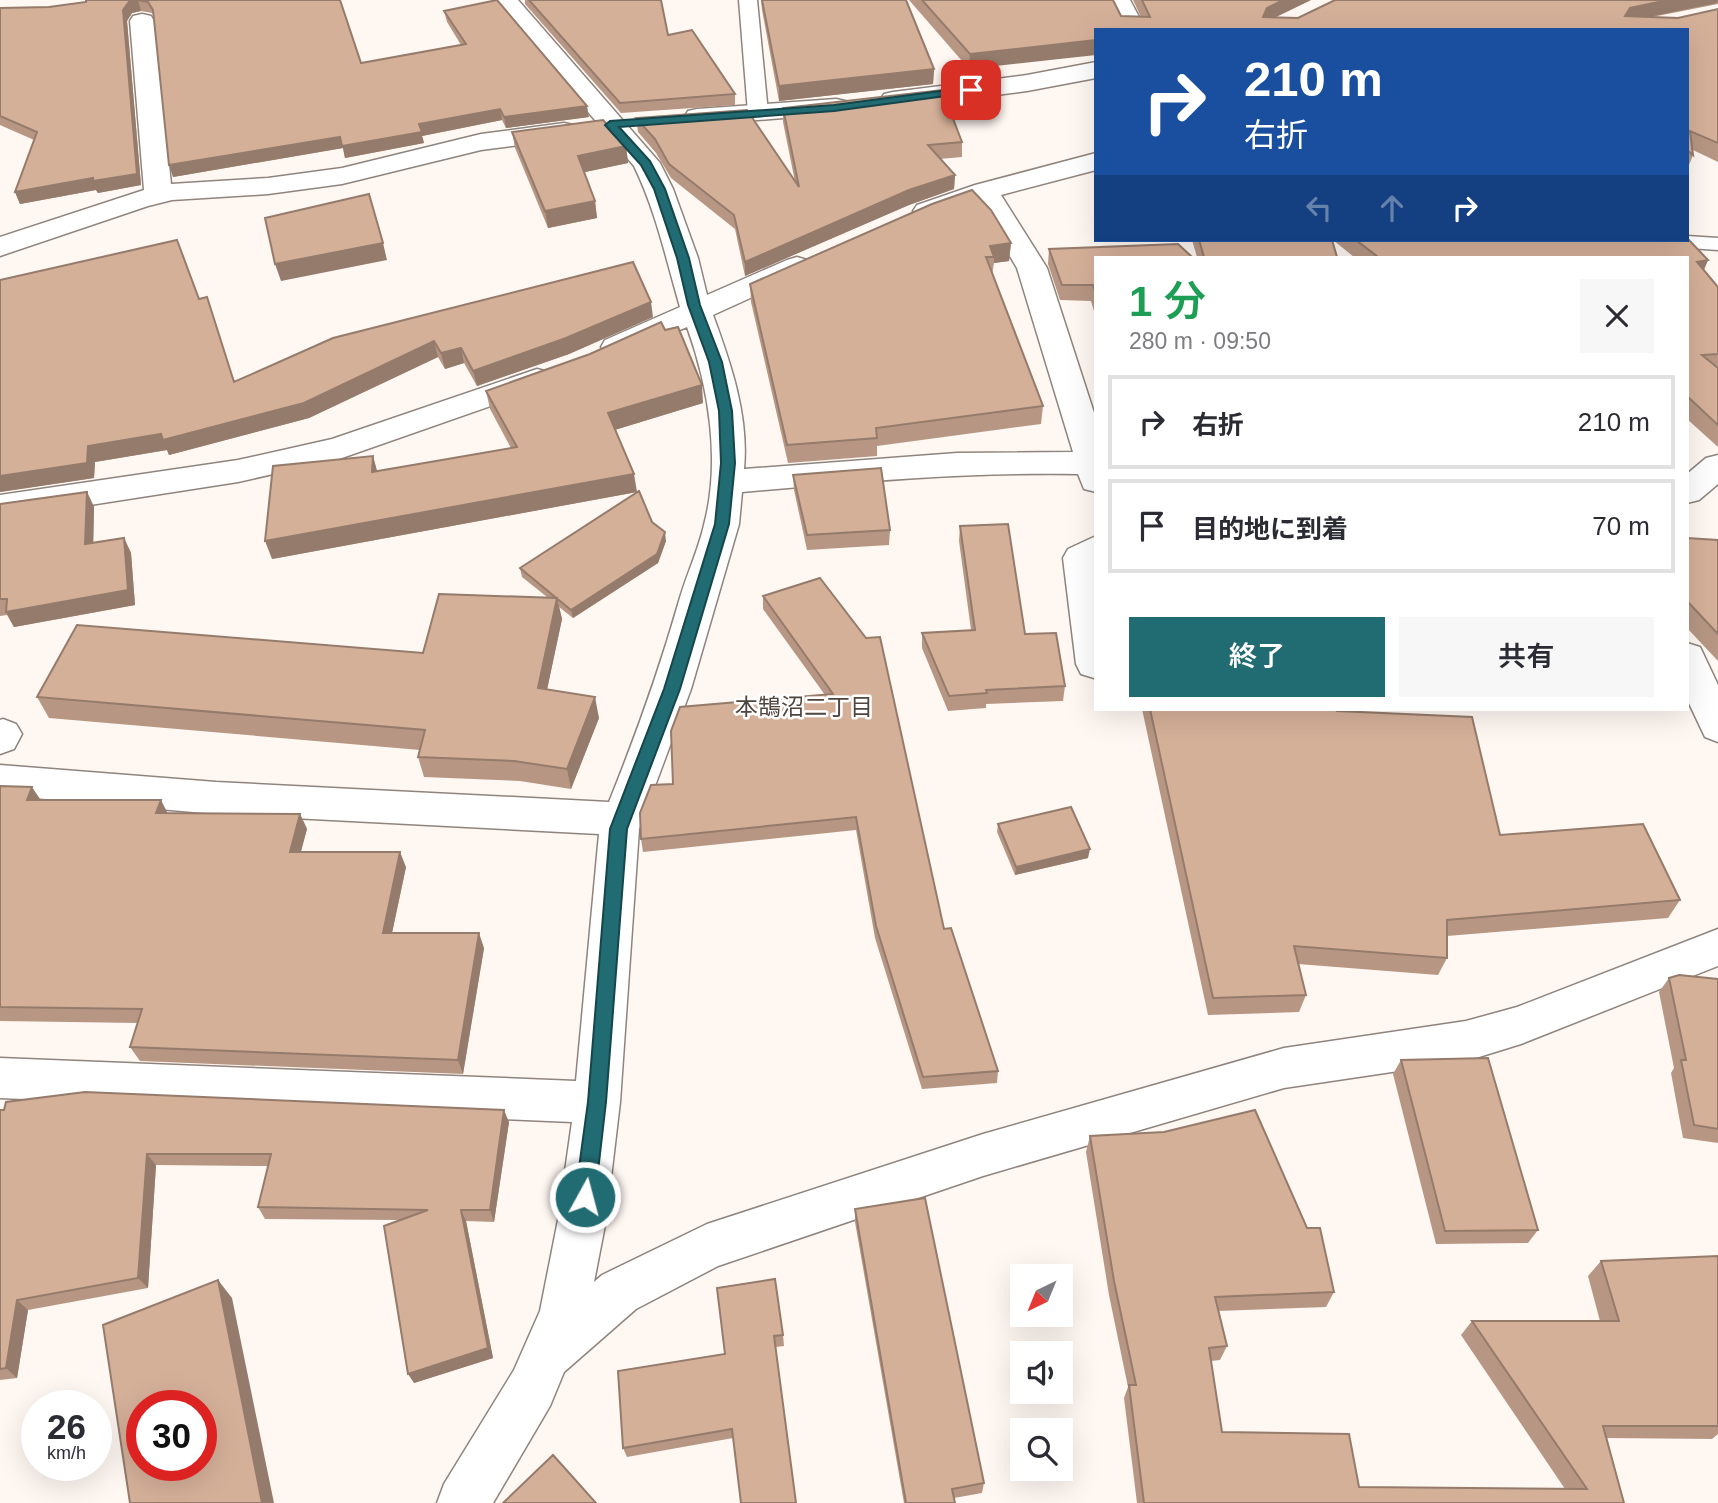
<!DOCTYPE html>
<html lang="ja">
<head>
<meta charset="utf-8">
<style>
  body { margin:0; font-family:Arial,"Noto Sans JP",sans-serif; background:#f7f7f7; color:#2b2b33; height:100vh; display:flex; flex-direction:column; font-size:26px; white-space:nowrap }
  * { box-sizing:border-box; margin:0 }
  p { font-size:23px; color:#7c7c81 }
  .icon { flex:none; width:38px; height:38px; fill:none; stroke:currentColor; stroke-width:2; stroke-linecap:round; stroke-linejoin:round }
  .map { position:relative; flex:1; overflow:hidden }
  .sheet { position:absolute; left:1094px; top:256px; width:595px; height:455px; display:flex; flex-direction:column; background:#fff; border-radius:0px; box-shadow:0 7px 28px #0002 }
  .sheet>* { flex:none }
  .banner { position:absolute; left:1094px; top:28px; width:595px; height:214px; border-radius:0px; box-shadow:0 7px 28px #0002; background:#1a4fa0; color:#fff; overflow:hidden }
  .needle { width:46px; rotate:223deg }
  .fabs { position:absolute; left:1010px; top:1264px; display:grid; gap:14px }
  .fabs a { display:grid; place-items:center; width:63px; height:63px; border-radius:0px; background:#fff; box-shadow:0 7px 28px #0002; font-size:35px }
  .speed { position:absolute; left:21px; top:1390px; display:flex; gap:14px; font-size:35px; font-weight:700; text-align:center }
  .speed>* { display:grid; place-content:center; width:91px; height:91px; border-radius:50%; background:#fff; box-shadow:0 7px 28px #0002; line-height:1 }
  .speed small { font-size:18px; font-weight:400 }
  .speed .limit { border:10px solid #d22; background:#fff; color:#111 }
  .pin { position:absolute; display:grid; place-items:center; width:60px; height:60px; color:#fff; margin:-30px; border-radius:14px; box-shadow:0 4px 10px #0006 }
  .me { position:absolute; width:77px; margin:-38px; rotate:7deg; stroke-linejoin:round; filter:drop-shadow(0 0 5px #0008) }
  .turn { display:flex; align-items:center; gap:24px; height:147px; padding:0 35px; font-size:32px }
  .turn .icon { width:91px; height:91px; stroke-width:2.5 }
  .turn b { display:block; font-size:49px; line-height:60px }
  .lanes { display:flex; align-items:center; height:66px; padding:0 35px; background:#0003; justify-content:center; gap:35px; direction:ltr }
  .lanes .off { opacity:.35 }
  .round { display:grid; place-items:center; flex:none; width:74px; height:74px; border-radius:0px; background:#f7f7f7 }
  .summary { display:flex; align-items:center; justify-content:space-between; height:119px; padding:0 35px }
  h1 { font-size:42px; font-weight:600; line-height:52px; color:#1e9e55 }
  .primary-button { display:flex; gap:14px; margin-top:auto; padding:14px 35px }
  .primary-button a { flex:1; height:80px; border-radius:0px; background:#216c73; color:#fff; font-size:28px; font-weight:600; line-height:80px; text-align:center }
  .primary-button a+a { background:#f7f7f7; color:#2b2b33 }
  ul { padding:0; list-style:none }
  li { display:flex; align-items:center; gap:21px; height:94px; margin:0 14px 10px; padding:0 21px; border:4px solid #e1e1e2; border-radius:0px }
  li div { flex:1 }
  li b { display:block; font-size:26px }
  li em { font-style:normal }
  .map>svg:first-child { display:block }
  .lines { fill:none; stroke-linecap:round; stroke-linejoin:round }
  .lane-casing { stroke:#8f847d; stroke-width:3 }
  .street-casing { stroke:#8f847d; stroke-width:3 }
  .lane { fill:#fff; fill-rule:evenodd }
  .street { fill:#fff; fill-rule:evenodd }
  .wall { fill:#b79784 }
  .shaded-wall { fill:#957b6b }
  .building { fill:#d5b099; stroke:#957b6b; stroke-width:2; fill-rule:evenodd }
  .route { fill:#216c73; stroke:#15464b; stroke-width:2 }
  .labels { text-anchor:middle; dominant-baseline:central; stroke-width:5; stroke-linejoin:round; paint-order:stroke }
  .neighbourhood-label { font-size:23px; fill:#50453f; stroke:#fff }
</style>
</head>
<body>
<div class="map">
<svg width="1718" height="1503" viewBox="0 0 1718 1503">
  <rect width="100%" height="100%" fill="#fff7f2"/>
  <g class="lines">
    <defs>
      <path id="lane" d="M739,0H757L768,113L758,119L748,113Z
        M1687,236L1718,238V250L1660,246L1653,244L1650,240H1687Z"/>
      <path id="street" d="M493,0H518L660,163L673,189L698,258L707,295L787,260L797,257L807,260L812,266L807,272L713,315C731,364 749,416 744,469L957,453L1073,452L1017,268L978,203L927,219L917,217L913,211L917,205L975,185L1096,153V170L1001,195L1047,268L1096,419V492L1084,489L1078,474C966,472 854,482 742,492L739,524L691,689L639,829L620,1102L606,1220L594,1282L602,1275L707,1224L983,1134L1284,1048L1466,1021L1517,1007L1718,929V966L1521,1044L1466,1061L1284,1088L983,1176L718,1266L636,1309L564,1372L550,1406L493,1503H437L444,1484L514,1370L540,1311L558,1220L572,1122L0,1098V1058L576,1081L599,834L216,814L0,795V765L216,782L609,802C636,735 659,671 679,601C686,576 698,551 704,525C721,461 709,388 687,327L616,357L605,354L601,347L605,340L680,307C666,259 656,211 634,166Z
        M1106,0H1130L1146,30H1121Z
        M142,14L151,16L154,21L171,184L268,178L342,168L481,134L564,123L573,125L577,131L573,137L564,139L481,150L342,184L268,194L172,200L148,206L0,256V237L144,190L130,21L133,16Z
        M1096,62V78L1027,91L893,108L884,106L880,100L884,94L893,92L1027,75Z
        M836,99L845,101L849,107L845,113L697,125L688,123L684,117L688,111L697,109Z
        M537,369L548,372L553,379L548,386L339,459L238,482L0,519V495L238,460L332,439Z
        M1718,455V484L1699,500L1687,503V474L1706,458Z
        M1096,536V677L1094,678L1081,674L1076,664L1063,558L1068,549Z
        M1687,643L1700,647L1718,685V742L1705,737L1687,699Z
        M3,719L16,724L22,734L14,749L0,754V720Z"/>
    </defs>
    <use href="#lane" class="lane-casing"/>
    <use href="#street" class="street-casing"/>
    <use href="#lane" class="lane"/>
    <use href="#street" class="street"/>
  </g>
  <path class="wall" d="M86,0H340L361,63L461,45L447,22L444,11L589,117L506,128L502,120L422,136L424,143L345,158L343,148L173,177L154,16L152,13L141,11L132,13L127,21L141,185L98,193L96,190L20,204L15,192L34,140L0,125V8L49,7L86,2Z
    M525,0H661L668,35L735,94V105L621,113L525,4Z
    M761,0H906L934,69L933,84L779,101L762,10Z
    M909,0H1113L1121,16L1141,17L1133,0H1311L1275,17L1298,18L1718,0V4L1652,17L1678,18L1718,9V162L1693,150V155L1687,170V30H1096L969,69Z
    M783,108L962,142V157L940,159L955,175L954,189L909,205L745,276L735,229L671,178L656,153L638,132L636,118L795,182L783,122Z
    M512,132L626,146L628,163L584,172L595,201L597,218L548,228L515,148Z
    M1192,240H1332L1337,257H1197Z
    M1333,240H1687L1708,260L1704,270L1718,287V447L1687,419V257H1354Z
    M1011,243L1009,261L994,263L992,275L1043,406L1041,424L877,446V456L788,463L751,302L750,284Z
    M1049,249L1096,257V318L1091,301L1060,300L1048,264Z
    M0,280L199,299L212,312L234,382L333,338L653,317L569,354L477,386L464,363L445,369L438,357L309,418L169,455L167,450L95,462L94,478L0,492Z
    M486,391L703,403L615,430L637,492L272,559L373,456L377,471L511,448L490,409Z
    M793,475L890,530L889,545L807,550L794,490Z
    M87,492L94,507L93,543L124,538L131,553L135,605L14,627L7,615L0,616V504Z
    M652,522L666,541L658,563L573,618L559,607L562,619L547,689L599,718L571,789L520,781L424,777L418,757L420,750L49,718L37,697L423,653L547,597L522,577L520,568Z
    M960,526L1025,634L1065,686L1063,701L986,704V708L948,711L922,648V633L971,630L959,541Z
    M1687,538L1718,540V661L1687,628Z
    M820,578L944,929L998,1071L997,1083L922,1089L875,938L856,830L643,852L641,839L673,784L825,695L763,609V596Z
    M1142,709H1345L1343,711L1500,835L1680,900L1668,918L1447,936V958L1438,975L1298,964L1306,995L1299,1012L1208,1015Z
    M0,786L41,800L168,813L300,814L307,829L300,852L406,867L392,933L484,948L463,1074L140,1061L130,1047L138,1023L0,1021Z
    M998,824L1088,858L1015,875L997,832Z
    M1669,978L1718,979V1143L1683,1138L1671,1073L1674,1068L1659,992Z
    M1401,1060L1538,1230L1528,1243L1436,1244L1393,1074Z
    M0,1110L509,1122L494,1222L466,1221L493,1358L414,1383L400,1220L265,1219L258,1207L268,1166L156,1165L148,1288L28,1310L17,1378L0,1380Z
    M1090,1136L1334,1292L1326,1307L1218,1311L1227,1346L1220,1360L1211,1361L1222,1432L1359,1487L1565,1489L1461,1335L1472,1321H1600L1588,1276L1601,1261L1718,1256V1434L1712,1439L1607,1438L1624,1503H1137L1124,1398L1128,1387L1109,1295L1086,1152Z
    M855,1209L984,1483L982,1493L954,1498L955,1503H904L855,1222Z
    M717,1288L783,1335L784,1346L776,1347L733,1438L627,1457L623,1448L725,1354Z"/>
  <path class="shaded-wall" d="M138,0L141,11L132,13L127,21L141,185L98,193L96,190L20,204L15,192L123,10L129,2Z
    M1283,0H1311L1264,23L1263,17L1267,8Z
    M1668,0H1718L1717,3L1624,22L1625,16L1630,8Z
    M1096,40V55L969,69L970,54Z
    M934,69L933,84L779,101V86Z
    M587,106L589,117L506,128L504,117Z
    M500,109L502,120L422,136L424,143L345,158L343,148L173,177L169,165L419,124Z
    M626,146L628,163L581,173L578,156Z
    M955,175L954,189L909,205L745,276V262L909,190Z
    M595,201L597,218L548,228L545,211Z
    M383,243L387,260L281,281L275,264Z
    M1011,243L1009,261L994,263V257L990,246Z
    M1708,260L1701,276L1697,262Z
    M651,302L653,317L569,354L477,386L473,371Z
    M434,341L438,357L309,418L169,455L167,450L95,462L94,478L0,492V476L88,446Z
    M461,348L464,363L445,369L441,353Z
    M702,385L703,403L611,431L608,413Z
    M373,456L378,475L372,472Z
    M634,474L637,492L272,559L265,541Z
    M87,492L94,507L93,559L85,544Z
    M665,532L666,541L658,563L573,618L571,610Z
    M124,538L131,553L135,605L14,627L6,612Z
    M557,598L562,619L543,709L538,688Z
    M595,697L599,718L571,789L567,769Z
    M32,787L42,802L27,800Z
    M161,800L169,816L156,813Z
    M300,814L307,829L297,867L290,852Z
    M1090,849L1088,858L1015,875L1016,867Z
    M400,852L406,867L389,947L383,933Z
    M479,933L484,948L463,1074L458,1060Z
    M504,1110L509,1122L494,1222L490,1210Z
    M147,1154L156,1165L148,1288L138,1278Z
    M461,1210L466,1221L493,1358L414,1383L408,1374Z
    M218,1280L232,1298L274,1503H262Z
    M17,1300L28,1310L17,1378L6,1368Z"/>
  <path class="building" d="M86,0H340L361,63L466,44L444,11L497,0L587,106L504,117L500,109L419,124L422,132L342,146L340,137L169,165L153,10L148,2L138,0L129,2L123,10L137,174L93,181V178L15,192L37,132L0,116V8L49,7L86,2Z
    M529,0H661L668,35L692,30L735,94L620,103Z
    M762,0H906L934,69L779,86Z
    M922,0H1113L1121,16L1150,17L1142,0H1283L1267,8L1263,17L1298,18L1335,0H1668L1630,8L1625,16L1678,18L1718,9V143L1690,131L1693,155L1687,150V30H1096V40L970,54Z
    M942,90L962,142L928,145L955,175L909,190L745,262L734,215L669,164L655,139L636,118L747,110L799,187L783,108Z
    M603,120L626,146L578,156L595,201L545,211L512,132Z
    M972,190L991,210L1011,243L990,246L994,257H986L1043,406L876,428L877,438L787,445L750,284L932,204Z
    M369,194L383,243L275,264L265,218Z
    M1687,238L1708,260L1697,262L1718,287V354L1702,355L1718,368V425L1687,396V257H1378L1356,240H1687Z
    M177,240L199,299L207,297L234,382L333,338L633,262L651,302L566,338L473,371L461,348L441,353L434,341L304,403L163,440L161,434L88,446L87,463L0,476V280Z
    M1199,240H1332L1337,257H1204Z
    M1178,244L1192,257H1096V295L1093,285H1062L1049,249Z
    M661,322L665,330L678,327L702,385L608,413L634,474L265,541L273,466L373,456L372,472L517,447L486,391L590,354Z
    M881,468L890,530L807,535L793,475Z
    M639,491L652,522L665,532L657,554L571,610L520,568Z
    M87,492L85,544L124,538L128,590L6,612L7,599H0V504Z
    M1008,524L1025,634L1056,633L1065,686L986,690L987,693L949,696L922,633L975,630L960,526Z
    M1687,538L1718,540V634L1687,601Z
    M820,578L866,638L880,637L944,929L951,928L998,1071L923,1077L876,926L856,817L641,839L640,813L651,785L673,784L671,731L680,707L833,694L763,596Z
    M439,594L557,598L538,688L595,697L567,769L514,761L418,757L425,730L37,697L77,625L423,653Z
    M1150,709H1340L1338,711L1472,717L1500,835L1643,824L1680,900L1447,920V958L1294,946L1306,995L1213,998Z
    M0,786L32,787L27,800H161L156,813L300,814L290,852H400L383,933H479L458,1060L130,1047L142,1009L0,1007Z
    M1071,807L1090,849L1016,867L998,824Z
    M1679,975L1718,979V1129L1694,1125L1681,1060H1686L1669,978Z
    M1488,1058L1538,1230L1445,1231L1401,1060Z
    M85,1092L504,1110L490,1210H461L488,1348L408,1374L384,1226L428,1210L258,1207L271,1154H147L138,1278L17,1300L6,1368L0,1369V1110H4L6,1102Z
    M1255,1110L1307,1228H1320L1334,1292L1215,1297L1227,1346L1209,1348L1222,1432L1349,1434L1359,1487L1587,1489L1472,1321H1619L1601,1261L1718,1256V1426H1603L1624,1503H1144L1129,1385H1136L1114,1281L1090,1136L1164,1132Z
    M925,1198L984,1483L952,1489L955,1503H906L855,1209Z
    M775,1279L783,1335L774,1336L796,1503H741L732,1429L623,1448L618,1371L725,1354L717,1288Z
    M218,1280L262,1503H130L103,1325ZM142,1405H201V1465H142Z
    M553,1455L596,1503H503Z"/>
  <path class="route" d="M971,87L977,90L975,92L834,111L619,127L650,161L665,189L689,258L700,305L722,362L732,411L735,463L729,524L680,689L627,829L606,1102L595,1197L592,1203L585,1206L578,1203L575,1197L588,1102L610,829L664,689L715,524L721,463L719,411L709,362L688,305L677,258L654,189L641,165L605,125L610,121L834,105Z"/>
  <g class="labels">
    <g class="neighbourhood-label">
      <text x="804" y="707">本鵠沼二丁目</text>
    </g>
  </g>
</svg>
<div class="fabs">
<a><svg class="needle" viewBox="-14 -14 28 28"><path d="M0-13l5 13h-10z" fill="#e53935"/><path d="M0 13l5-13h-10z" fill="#7c7c81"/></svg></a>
<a><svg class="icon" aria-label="sound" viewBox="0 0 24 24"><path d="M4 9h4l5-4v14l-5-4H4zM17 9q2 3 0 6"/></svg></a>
<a><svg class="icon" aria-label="search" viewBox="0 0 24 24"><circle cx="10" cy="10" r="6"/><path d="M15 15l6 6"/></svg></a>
</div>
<div class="speed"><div>26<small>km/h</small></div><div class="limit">30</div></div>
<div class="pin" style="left:971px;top:90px;background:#d93025"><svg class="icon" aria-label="arrive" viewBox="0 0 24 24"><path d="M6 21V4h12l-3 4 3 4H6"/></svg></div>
<svg class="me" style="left:585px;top:1197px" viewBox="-20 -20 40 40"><circle r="17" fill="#216c73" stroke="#fff" stroke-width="3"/><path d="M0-11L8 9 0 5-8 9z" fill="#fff"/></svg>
<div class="banner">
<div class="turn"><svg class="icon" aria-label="right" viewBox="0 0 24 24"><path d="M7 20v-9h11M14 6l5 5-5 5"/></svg><div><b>210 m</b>右折</div></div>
<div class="lanes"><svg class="icon off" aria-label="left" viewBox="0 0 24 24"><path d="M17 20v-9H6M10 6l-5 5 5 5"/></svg><svg class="icon off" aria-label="ahead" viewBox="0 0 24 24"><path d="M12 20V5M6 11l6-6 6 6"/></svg><svg class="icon" aria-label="right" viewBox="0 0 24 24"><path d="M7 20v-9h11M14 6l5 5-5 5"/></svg></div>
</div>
<section class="sheet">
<div class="summary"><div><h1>1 分</h1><p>280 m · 09:50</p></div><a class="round"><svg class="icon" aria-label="close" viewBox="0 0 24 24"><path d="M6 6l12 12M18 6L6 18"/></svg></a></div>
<ul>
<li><svg class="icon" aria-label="right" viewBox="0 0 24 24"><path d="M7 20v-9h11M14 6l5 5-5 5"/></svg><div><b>右折</b></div><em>210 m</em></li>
<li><svg class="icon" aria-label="arrive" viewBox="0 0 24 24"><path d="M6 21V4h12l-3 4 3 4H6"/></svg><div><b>目的地に到着</b></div><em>70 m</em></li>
</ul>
<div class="primary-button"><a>終了</a><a>共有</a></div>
</section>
</div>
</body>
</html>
